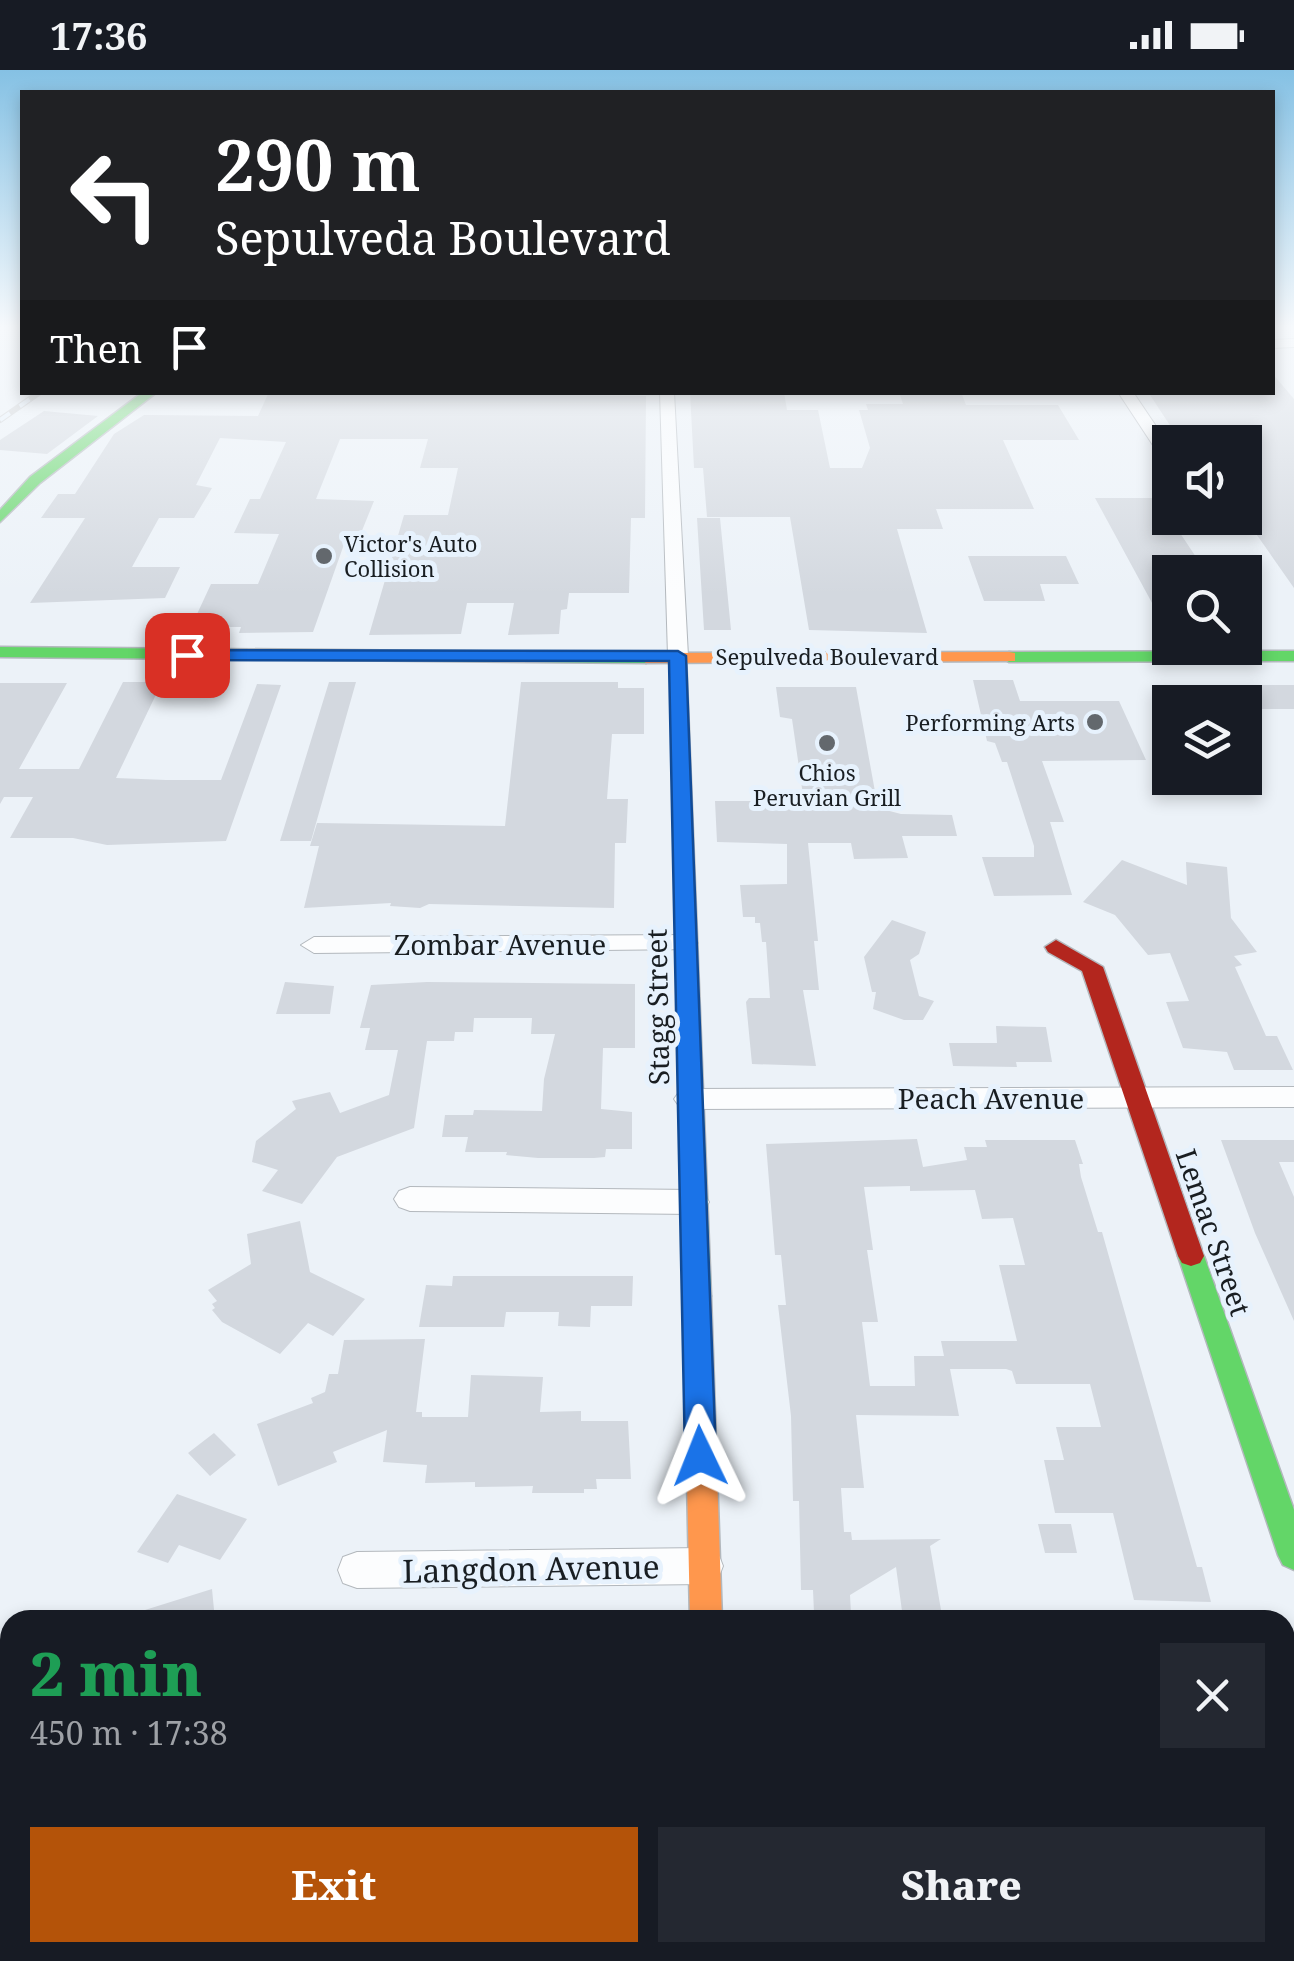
<!DOCTYPE html>
<html lang="en">
<head>
<meta charset="utf-8">
<style>
  body { margin:0; font-family:"Noto Serif",serif; background:#242831; color:#f1f3f6; height:100vh; display:flex; flex-direction:column; font-size:38px; white-space:nowrap }
  * { box-sizing:border-box; margin:0 }
  p { font-size:32px; color:#9ea1a6 }
  .icon { flex:none; width:55px; height:55px; fill:none; stroke:currentColor; stroke-width:2; stroke-linecap:round; stroke-linejoin:round }
  .map { position:relative; flex:1; overflow:hidden }
  .panel { position:absolute; left:0px; top:1540px; width:1295px; height:352px; display:flex; flex-direction:column; background:#171b24; border-radius:30px 30px 0 0; box-shadow:0 5px 15px #0003 }
  .panel>* { flex:none }
  .guide { position:absolute; left:20px; top:20px; width:1255px; height:305px; border-radius:0px; box-shadow:0 5px 15px #0003; background:#202124; color:#fff; overflow:hidden }
  .controls { position:absolute; left:1152px; top:355px; display:grid; gap:20px }
  .controls a { display:grid; place-items:center; width:110px; height:110px; border-radius:0px; background:#171b24; box-shadow:0 5px 15px #0003; font-size:50px }
  .pin { position:absolute; display:grid; place-items:center; width:85px; height:85px; color:#fff; margin:-42px; border-radius:20px; box-shadow:0 5px 15px #0006 }
  .me { position:absolute; width:110px; margin:-55px; rotate:358deg; stroke-linejoin:round; filter:drop-shadow(0 0 8px #0008) }
  .turn { display:flex; align-items:center; gap:35px; height:210px; padding:0 30px; font-size:45px }
  .turn .icon { width:130px; height:130px; stroke-width:2.5 }
  .turn b { display:block; font-size:70px; line-height:85px }
  .then { display:flex; align-items:center; height:95px; padding:0 30px; background:#0003; gap:20px; font-size:38px }
  .round { display:grid; place-items:center; flex:none; width:105px; height:105px; border-radius:0px; background:#242831 }
  .head { display:flex; align-items:center; justify-content:space-between; height:170px; padding:0 30px }
  h1 { font-size:60px; font-weight:800; line-height:75px; color:#1e9e55 }
  .action { display:flex; gap:20px; margin-top:auto; padding:20px 30px }
  .action a { flex:1; height:115px; border-radius:0px; background:#b45309; color:#fff; font-size:40px; font-weight:800; line-height:115px; text-align:center }
  .action a+a { background:#242831; color:#f1f3f6 }
  .status { display:flex; justify-content:space-between; align-items:center; height:70px; padding:0 50px; background:#171b24; direction:ltr }
  .status svg { height:28px; fill:currentColor }
  .map>svg:first-child { display:block }
  .building { fill:#d3d8df; fill-rule:evenodd }
  .lines { fill:none; stroke-linecap:round; stroke-linejoin:round }
  .street-casing { stroke:#b3b8bd; stroke-width:2 }
  .fast-casing { stroke:#b3b8bd; stroke-width:3 }
  .slow-casing { stroke:#b3b8bd; stroke-width:3 }
  .jam-casing { stroke:#b3b8bd; stroke-width:3 }
  .street { fill:#fcfdfe; fill-rule:evenodd }
  .fast { fill:#63d668; fill-rule:evenodd }
  .slow { fill:#ff974d; fill-rule:evenodd }
  .jam { fill:#b3261e; fill-rule:evenodd }
  .rail-casing { stroke:#c9cbcd; stroke-width:6 }
  .rail { stroke:#e7f2fd; stroke-width:4; stroke-dasharray:12; stroke-linecap:butt }
  .route { fill:#1a73e8; stroke:#114b97; stroke-width:2.5 }
  .poi-dot { fill:#63686d; stroke:#e7f2fd; stroke-width:4 }
  .labels { text-anchor:middle; dominant-baseline:central; stroke-width:10; stroke-linejoin:round; paint-order:stroke }
  .far-poi-label { font-size:22px; fill:#191e22; stroke:#e7f2fd; text-anchor:start }
  .far-street-label { font-size:22px; fill:#191e22; stroke:#e7f2fd }
  .street-label { font-size:28px; fill:#191e22; stroke:#e7f2fd }
  .near-street-label { font-size:32px; fill:#191e22; stroke:#e7f2fd }
</style>
</head>
<body>
<div class="status"><b>17:36</b><svg viewBox="0 0 49 12"><path d="M0 12V9h3v3zM5 12V6h3v6zM10 12V3h3v9zM15 12V0h3v12zM26 1h20v11H26zM47 4h2v5h-2z"/></svg></div>
<div class="map">
<svg width="1294" height="1891" viewBox="0 0 1294 1891">
  <rect width="100%" height="100%" fill="#ecf2f8"/>
  <path class="building" d="M1272,303L1294,329V518L1245,448V372H1181L1148,322H1272Z
    M269,322L646,326L645,448H631L629,523H569L567,539L561,540L559,564L508,565L514,533H467L461,564L369,565L404,445H448L458,398H420L428,369H340L316,429L374,431L361,463H348L313,562L239,563L241,557H191L211,514H258L279,464L234,463L250,429H260L286,372L220,368L196,415L212,418L194,448H159L132,497H180L165,528L30,533L85,448H41L58,424H75L114,364L144,345L258,346Z
    M690,322H784L787,340H818L830,398H862L870,378L859,340H868L866,334H903L899,322H961L966,335H1058L1079,370H1003L1034,439H936L943,459H897L927,563L809,560L790,447H707L703,398H694Z
    M44,341L98,346L47,384L0,380V370Z
    M1095,428H1170V448L1206,502H1170V566Z
    M697,448H720L731,560H704Z
    M968,486H1066L1079,514H1040L1045,531H984Z
    M973,610H1013L1020,631H1119L1146,690L1042,691L1064,752H1050L1072,825L994,826L982,787H1034V776L1007,692H1002L995,673L987,671Z
    M123,612H162L116,708L166,710H221L257,614L281,615L226,771L107,775L73,768H10L33,727H4L0,734V613H67L19,699H79Z
    M329,612H356L311,771H280Z
    M521,612H618V618H644V664H612L607,729H628L626,773H615L614,838L429,834L420,838L390,836L391,833L304,838L319,776H310L317,753L505,756Z
    M1245,615H1294V639H1245Z
    M776,617H856L878,738L901,744L952,745L957,766H902L908,788L854,789L851,773H808L818,871H814L819,920H803L816,996L752,994L746,932L749,928H770L766,872H762L760,853H755V847H743L740,815L787,814V774L717,772L715,731H787V723L801,722L804,732L792,649L780,647Z
    M1122,790L1187,815L1186,792L1227,797L1231,848L1257,882L1234,886L1242,895L1235,897L1266,966H1277L1293,1000H1234L1227,982L1183,978L1166,932L1189,931L1170,883L1148,885L1115,845L1083,832Z
    M892,850L926,862L919,884L910,890L919,926L934,931L923,950H904L873,939L876,922H872L864,887Z
    M285,912L334,916L330,944H276Z
    M427,912L635,914V978H603L601,1039L632,1042V1079H606L605,1087L594,1088H538L506,1085L507,1082H465L468,1067H442L445,1045H473L474,1040L542,1041L544,1009L555,964H531L532,948H474L473,962H455L454,971H427L414,1058L337,1087L302,1134L262,1121L278,1100L252,1092L256,1071L296,1039L292,1031L330,1022L340,1043L389,1025L398,980H365L370,958H360L371,915Z
    M996,956L1046,957L1052,992H1016L1017,997L953,996L949,973H997Z
    M917,1069L923,1097L967,1090L964,1077H987L985,1070H1075L1083,1094H1079L1081,1107L1098,1162H1102L1197,1497H1202L1211,1532L1134,1530L1113,1443H1055L1044,1390H1064L1056,1357H1101L1090,1314H1016L1012,1301L1006,1299H950L959,1346L856,1345L864,1418H841L844,1462H851L852,1470L941,1469L930,1476L941,1540L902,1541L896,1497L850,1525L851,1544L814,1543L813,1520H801L799,1431H793L791,1346L778,1235H786L781,1185H775L766,1074ZM910,1116V1121L975,1120L982,1149L1013,1148L1025,1195H999L1017,1271H941L944,1286H914L915,1316H870L862,1252H878L867,1180H873L864,1117Z
    M1221,1070H1294V1092H1279L1294,1127V1251L1255,1163Z
    M300,1151L310,1202L365,1229L333,1266L308,1253L280,1284L222,1252L212,1240L215,1238L212,1234L217,1231L208,1220L251,1194L247,1164Z
    M453,1206H633L632,1236H591L590,1257L558,1256L559,1242H506L504,1257H419L426,1215L452,1216Z
    M425,1269L416,1342H422V1347H468L471,1305L543,1307L540,1342L581,1341V1351H628L631,1409H596L597,1419H584V1423H532L533,1416L475,1417V1412L425,1413L427,1395L383,1392L387,1360L333,1382L337,1392L278,1416L257,1354L313,1333L311,1328L325,1322L329,1304H338L344,1270Z
    M214,1363L236,1385L210,1406L188,1383Z
    M177,1424L247,1449L220,1490L179,1475L168,1493L137,1482Z
    M1038,1454H1071L1077,1483H1045Z
    M212,1519L215,1550H129V1545Z"/>
  <g class="lines">
    <defs>
      <path id="street" d="M1294,269V277L1272,278V270Z
        M660,322H674L688,586L678,592L668,586Z
        M1118,322H1133L1170,377V394L1164,392Z
        M685,865L694,867L698,873L694,879L314,883L301,875L314,867Z
        M1294,1017V1037L689,1039L679,1036L674,1029L679,1022L689,1019Z
        M410,1117L693,1120L704,1124L709,1132L704,1140L693,1144L410,1141L399,1137L394,1129L399,1121Z
        M704,1478L718,1483L723,1496L718,1509L704,1514L357,1518L343,1513L338,1500L343,1487L357,1482Z"/>
      <path id="fast" d="M143,322H157L40,413L0,452V440L30,407Z
        M0,577L646,583L654,588L646,593L0,587Z
        M678,581L686,586L711,1226L707,1234L697,1237L687,1234L683,1226L670,586Z
        M1294,581V591L1009,592L1001,587L1009,582Z
        M1191,1176L1200,1179L1204,1186L1294,1440V1500L1283,1495L1278,1485L1178,1186L1182,1179Z
        M698,1882H736V1891H698Z"/>
      <path id="slow" d="M1009,582L1015,583V591L646,593L638,588L646,583Z
        M697,1215L707,1218L711,1226L722,1550H690L683,1226L687,1218Z"/>
      <path id="jam" d="M1056,870L1103,897L1204,1186L1200,1193L1191,1196L1182,1193L1178,1186L1082,901L1048,882L1045,877Z"/>
    </defs>
    <use href="#street" class="street-casing"/>
    <use href="#fast" class="fast-casing"/>
    <use href="#slow" class="slow-casing"/>
    <use href="#jam" class="jam-casing"/>
    <use href="#street" class="street"/>
    <use href="#fast" class="fast"/>
    <use href="#slow" class="slow"/>
    <use href="#jam" class="jam"/>
    <defs>
      <path id="rail" d="M0,350L40,322"/>
    </defs>
    <use href="#rail" class="rail-casing"/>
    <use href="#rail" class="rail"/>
  </g>
  <linearGradient id="sky" x2="0" y2="1"><stop stop-color="#85c1e4"/><stop offset="0.49" stop-color="#f6f9fc"/><stop offset="1" stop-color="#f6f9fc" stop-opacity="0"/></linearGradient>
  <rect width="1294" height="524" fill="url(#sky)"/>
  <path class="route" d="M678,581L686,586L716,1386L711,1396L700,1400L690,1396L685,1386L669,591L187,590L179,585L187,580Z"/>
  <g class="poi-dot">
    <circle cx="324" cy="486" r="10"/>
    <circle cx="1095" cy="652" r="10"/>
    <circle cx="827" cy="673" r="10"/>
  </g>
  <g class="labels">
    <g class="far-poi-label">
      <text x="344" y="473">Victor's Auto<tspan x="344" dy="25">Collision</tspan></text>
      <text x="1075" y="652" text-anchor="end">Performing Arts</text>
      <text x="827" y="702" text-anchor="middle">Chios<tspan x="827" dy="25">Peruvian Grill</tspan></text>
    </g>
    <g class="far-street-label">
      <text x="827" y="586">Sepulveda Boulevard</text>
    </g>
    <g class="street-label">
      <text x="500" y="874">Zombar Avenue</text>
      <text transform="translate(657 937) rotate(-91)">Stagg Street</text>
      <text x="991" y="1028">Peach Avenue</text>
      <text transform="translate(1214 1162) rotate(71)">Lemac Street</text>
    </g>
    <g class="near-street-label">
      <text transform="translate(531 1498) rotate(-1)">Langdon Avenue</text>
    </g>
  </g>
</svg>
<div class="controls">
<a><svg class="icon" aria-label="sound" viewBox="0 0 24 24"><path d="M4 9h4l5-4v14l-5-4H4zM17 9q2 3 0 6"/></svg></a>
<a><svg class="icon" aria-label="search" viewBox="0 0 24 24"><circle cx="10" cy="10" r="6"/><path d="M15 15l6 6"/></svg></a>
<a><svg class="icon" aria-label="layers" viewBox="0 0 24 24"><path d="M12 4l9 5-9 5-9-5zM3 14l9 5 9-5"/></svg></a>
</div>
<div class="pin" style="left:187px;top:585px;background:#d93025"><svg class="icon" aria-label="arrive" viewBox="0 0 24 24"><path d="M6 21V4h12l-3 4 3 4H6"/></svg></div>
<svg class="me" style="left:700px;top:1386px" viewBox="-20 -20 40 40"><path d="M0-17L14 15 0 8-14 15z" fill="#1a73e8" stroke="#fff" stroke-width="4"/></svg>
<div class="guide">
<div class="turn"><svg class="icon" aria-label="left" viewBox="0 0 24 24"><path d="M17 20v-9H6M10 6l-5 5 5 5"/></svg><div><b>290 m</b>Sepulveda Boulevard</div></div>
<div class="then">Then<svg class="icon" aria-label="arrive" viewBox="0 0 24 24"><path d="M6 21V4h12l-3 4 3 4H6"/></svg></div>
</div>
<section class="panel">
<div class="head"><div><h1>2 min</h1><p>450 m · 17:38</p></div><a class="round"><svg class="icon" aria-label="close" viewBox="0 0 24 24"><path d="M6 6l12 12M18 6L6 18"/></svg></a></div>
<div class="action"><a>Exit</a><a>Share</a></div>
</section>
</div>
</body>
</html>
